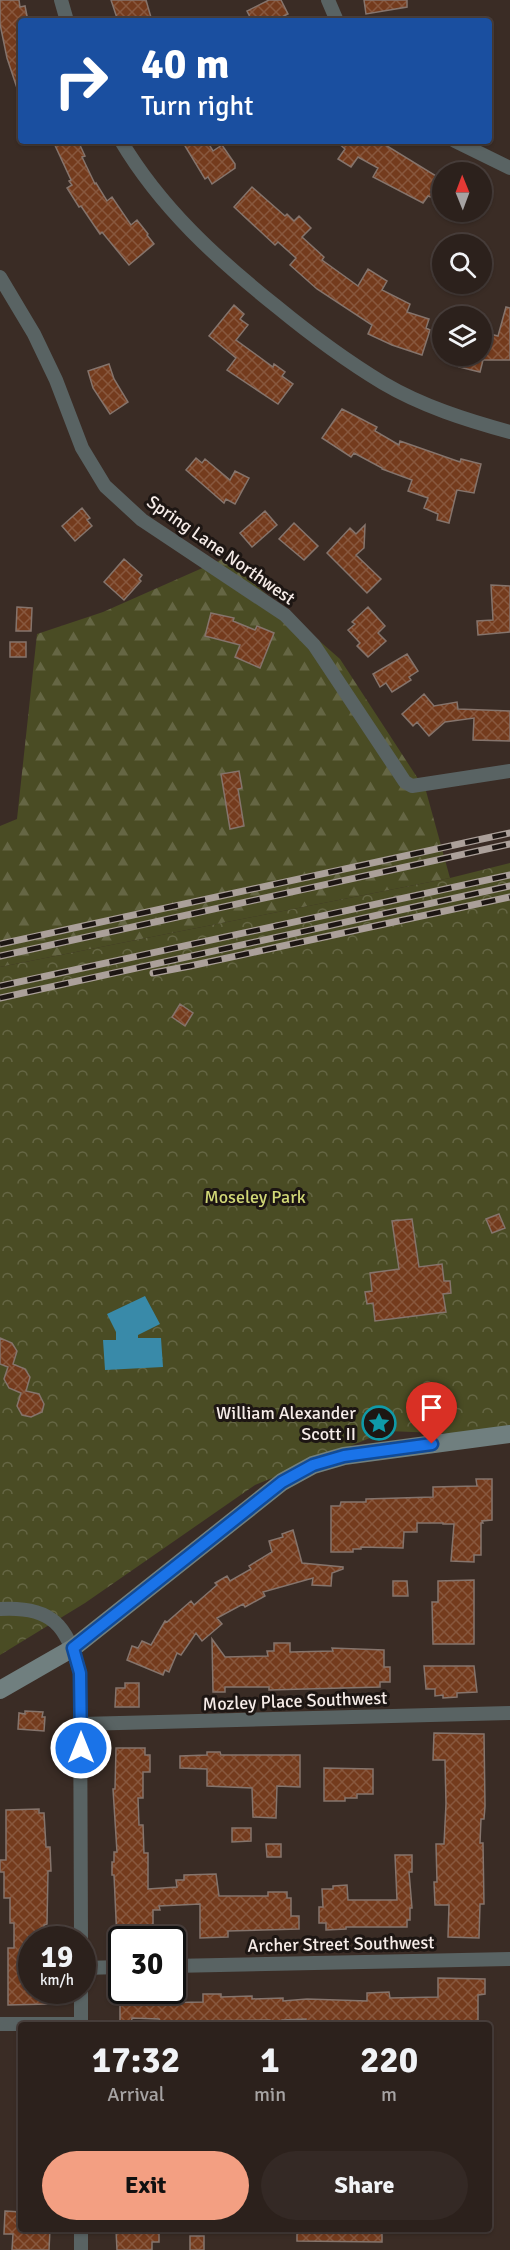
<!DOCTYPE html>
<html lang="en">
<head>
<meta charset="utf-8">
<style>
  body { margin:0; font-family:Signika,sans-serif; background:#342925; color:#f1f3f6; height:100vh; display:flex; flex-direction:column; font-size:22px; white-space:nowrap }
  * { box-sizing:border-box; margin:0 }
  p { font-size:20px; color:#a6a3a3 }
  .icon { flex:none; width:33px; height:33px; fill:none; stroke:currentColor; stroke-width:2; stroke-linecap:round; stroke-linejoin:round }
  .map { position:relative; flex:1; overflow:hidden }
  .drawer { position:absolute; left:18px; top:2022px; width:474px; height:210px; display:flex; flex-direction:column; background:#2c211c; border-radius:6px; box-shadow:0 2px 4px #0004,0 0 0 2px #483e3b }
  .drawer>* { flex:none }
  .top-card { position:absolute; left:18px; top:18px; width:474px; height:126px; border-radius:6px; box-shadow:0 2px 4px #0004,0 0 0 2px #483e3b; background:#1a4fa0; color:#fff; overflow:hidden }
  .needle { width:39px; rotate:359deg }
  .controls { position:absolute; left:432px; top:162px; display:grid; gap:12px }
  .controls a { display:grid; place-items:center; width:60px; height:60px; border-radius:50%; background:#2c211c; box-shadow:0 2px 4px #0004,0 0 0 2px #483e3b; font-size:30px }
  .speed { position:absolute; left:18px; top:1926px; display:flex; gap:12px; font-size:30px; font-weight:700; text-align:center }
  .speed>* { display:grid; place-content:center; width:78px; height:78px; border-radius:50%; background:#2c211c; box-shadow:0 2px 4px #0004,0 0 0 2px #483e3b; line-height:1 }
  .speed small { font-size:15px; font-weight:400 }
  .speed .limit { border:3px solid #111; border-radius:9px; background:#fff; color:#111 }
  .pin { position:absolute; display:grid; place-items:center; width:51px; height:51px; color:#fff; margin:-62px -26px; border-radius:50% 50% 50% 0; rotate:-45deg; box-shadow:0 0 6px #0007 }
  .pin .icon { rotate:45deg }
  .me { position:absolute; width:66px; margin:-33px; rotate:0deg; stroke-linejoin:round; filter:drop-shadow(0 0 4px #0008) }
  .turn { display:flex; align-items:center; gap:21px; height:126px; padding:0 24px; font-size:27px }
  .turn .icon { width:78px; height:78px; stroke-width:2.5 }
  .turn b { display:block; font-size:42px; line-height:51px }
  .eta { display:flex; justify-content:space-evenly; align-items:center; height:102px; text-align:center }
  .eta b { font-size:36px; font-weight:700; line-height:42px }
  .action { display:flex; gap:12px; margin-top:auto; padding:12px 24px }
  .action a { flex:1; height:69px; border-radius:36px; background:#f39f82; color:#111; font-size:24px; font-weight:700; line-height:69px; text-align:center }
  .action a+a { background:#342925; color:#f1f3f6 }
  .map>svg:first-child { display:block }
  .forest { fill:url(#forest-firs) }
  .park { fill:url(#park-crowns) }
  .water { fill:#398aa9 }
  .building { fill:url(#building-cross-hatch); stroke:#85746c; stroke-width:1.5 }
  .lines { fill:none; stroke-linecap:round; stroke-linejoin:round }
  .street { stroke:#596363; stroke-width:14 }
  .secondary { stroke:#707f7f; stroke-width:18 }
  .rail-casing { stroke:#aba09a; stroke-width:7 }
  .rail { stroke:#1d1613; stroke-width:4.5; stroke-dasharray:14; stroke-linecap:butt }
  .route-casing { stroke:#114b97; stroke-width:15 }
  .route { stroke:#1a73e8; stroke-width:10 }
  .labels { text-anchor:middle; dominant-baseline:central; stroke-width:6; stroke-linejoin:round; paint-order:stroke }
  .street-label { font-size:18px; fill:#f6ece8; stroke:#1d1613 }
  .park-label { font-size:18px; fill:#d2d877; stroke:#1d1613 }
  .poi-label { font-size:18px; fill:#f6ece8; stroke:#1d1613; text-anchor:end }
</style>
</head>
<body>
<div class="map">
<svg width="510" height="2250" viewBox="0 0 510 2250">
  <defs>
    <pattern id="forest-firs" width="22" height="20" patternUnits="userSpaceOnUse" patternTransform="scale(1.5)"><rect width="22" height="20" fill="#4a4c24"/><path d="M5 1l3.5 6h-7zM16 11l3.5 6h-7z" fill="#656644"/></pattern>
    <pattern id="park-crowns" width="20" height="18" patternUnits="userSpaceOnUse" patternTransform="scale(1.5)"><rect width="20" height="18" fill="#4a4c24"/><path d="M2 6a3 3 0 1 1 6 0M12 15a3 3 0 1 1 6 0" fill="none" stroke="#656644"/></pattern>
    <pattern id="building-cross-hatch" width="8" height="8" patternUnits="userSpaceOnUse" patternTransform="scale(1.5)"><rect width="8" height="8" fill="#743b1d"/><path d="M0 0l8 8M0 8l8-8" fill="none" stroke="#88583e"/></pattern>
  </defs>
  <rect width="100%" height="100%" fill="#3a2c25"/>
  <path class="forest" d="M225,558L340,659L426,791L450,878L0,967V826L17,819L37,634L103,612Z"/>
  <path class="park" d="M510,863V1428L464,1434L387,1431L255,1485L85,1603L0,1655V967L450,878Z"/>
  <path class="water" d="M145,1296L160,1324L138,1335V1338H161L163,1367L105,1370L103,1340H116V1332L107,1314Z"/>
  <path class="building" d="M0,0H19L20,7L25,6L28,21H21V91H18L7,58L0,24Z
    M111,0H146L152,21H118Z
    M269,0H281L288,14L274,21H252L247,11Z
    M364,0H407V7L366,14Z
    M53,141H78L85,156L82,157L95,184L96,183L107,201L112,197L131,225L137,220L148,234L147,235L154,244L129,265L102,232L100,234L81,206L79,207L67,188L72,185L69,181L71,180Z
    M182,141H207L213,151L222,145L235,164V168L212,184L208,177L205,179Z
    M336,141H379L441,179L431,197L428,196L423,203L373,177L378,168L358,157L351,167L338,159L345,149Z
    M252,187L285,216L287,214L294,221L299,216L311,228L302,237L324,257L322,260L358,286L368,269L387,281L382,290L410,304L407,312L429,319L426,328L430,330L422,355L392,345L368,334L372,325L317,289L290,265L296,258L278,242L275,245L234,207Z
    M234,305L244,314L240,319L248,325L236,340L273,367L274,364L285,372L282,376L293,384L278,404L227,370L236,358L209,336Z
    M506,307L510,308V360H483L480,372L459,367L462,356H482V332L498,336Z
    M109,364L114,379L128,402L110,414L93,388L88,371Z
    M342,409L377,427L375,431L399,445L400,441L460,462L461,459L481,464L474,493L457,490L449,523L437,520L438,514L424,508L428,498L408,491L412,480L382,469V468L354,453L351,457L322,438Z
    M196,458L202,463L205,459L230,480L235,471L249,478L235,504L226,499L224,503L186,470Z
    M82,508L90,518L87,520L92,526L75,541L62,526Z
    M265,511L277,525L252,547L240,533Z
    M294,523L318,546L304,560L279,539Z
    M365,525L364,548L356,555L381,579L367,593L327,553L350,528L356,534Z
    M124,559L142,575L139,579L141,581L124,600L104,582Z
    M491,585L510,586V632L478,635L477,621L493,620Z
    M17,607L32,608L31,631H16Z
    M368,607L385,626L378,633L386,641L368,657L357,646L360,643L348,630L355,624L352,622Z
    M211,613L234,618L233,621L255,630L257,626L274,633L260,668L235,657L240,645L205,636Z
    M10,642H26V657H10Z
    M407,654L418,671L409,677L411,680L392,692L386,683L380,687L373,674Z
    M424,694L434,706L457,702L458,709L510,711V741L473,740L474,718L445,722L429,736L417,722L413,726L402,714Z
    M239,771L242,788L238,789L244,826L230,829L221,774Z
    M180,1004L193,1013L185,1026L172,1017Z
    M499,1214L505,1228L492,1233L486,1219Z
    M412,1219L419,1267L442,1264L444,1281H450L451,1293L443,1294L446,1312L375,1321L373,1303L367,1304L365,1292L372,1291L370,1273L399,1269L392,1221Z
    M0,1338L12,1343L17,1351L13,1364L25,1369L30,1377L26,1391L39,1394L44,1404L42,1412L31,1417L22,1415L17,1406L21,1393L9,1388L4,1379L8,1367L0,1364Z
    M476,1479H492V1520L482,1521L483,1523H481V1555H474V1562L451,1561L454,1524H443V1523H417V1532H404L403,1548L361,1547V1549H353V1552H331V1506H340L341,1502H366V1499L433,1497V1487L477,1486Z
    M293,1530L302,1563L343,1567V1569L332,1573L331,1586L312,1585L313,1578L263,1592L265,1596L245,1607L243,1604L217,1618L222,1624L202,1641L196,1633L181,1655L177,1653L169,1672L165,1670L163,1675L127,1660L132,1646L138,1648L142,1641L151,1645L165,1621L167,1622L191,1601L194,1605L217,1585L215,1583L227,1576L230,1581L251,1569L249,1566L272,1552L269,1541L283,1537L282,1534Z
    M474,1580V1644H433L432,1602H438V1581Z
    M393,1581H407L408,1596H393Z
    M212,1639L225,1657L268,1656L267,1651H274V1643H290V1652L333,1651L332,1648L384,1650V1667H390V1682H380V1687L269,1690V1687H225V1692H213Z
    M424,1666H474L477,1692L457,1693V1697L443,1698V1695L435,1696V1689H426Z
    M125,1683H139V1707H115L116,1688H125Z
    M25,1711L43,1712L42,1717H45L44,1731L18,1729L19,1713L25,1714Z
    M434,1733L484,1734L485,1806L484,1819H481L480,1843H483L484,1904H480L479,1938L448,1937L449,1905H435L434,1882H437L436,1844H444L446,1804L445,1760H433Z
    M116,1748H145V1755H150V1772H143V1798H138L139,1825H143L144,1853H148V1889L177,1887L176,1880H184V1875L216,1874L219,1896H268V1892H287V1898H291V1916H299V1929L228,1931V1937L200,1938V1904L159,1906L160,1910H153V1940H117L114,1875H112V1862H114V1852H117L113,1789H115Z
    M207,1752H220L221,1755H300V1787L277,1786L276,1818L253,1817L252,1788L207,1786V1769L180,1768V1756L207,1755Z
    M324,1768L373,1769V1794H357V1798H345V1801H324Z
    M39,1809V1813H44L46,1847H50L51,1871H48L47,1924L44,1925V1934H32V1990L47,1992L48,2004L8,2005V1948H14V1923H10V1898H4V1872H0V1860H6V1810Z
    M232,1828H251V1841L232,1842Z
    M266,1844H281V1857H267Z
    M395,1855H412V1872H409L412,1908H410V1920H407V1927H346V1929L326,1930V1923H319V1907H323L322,1889H333V1886L347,1885L348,1900H397Z
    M438,1978L485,1979V1994L478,1995V2025H306V2019L282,2020V2025H270V2020L160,2021L159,2019L132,2018L131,2025H120V1992L138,1993V2001H154V2003L203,2002V1994H221V1997L252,1996V1999L283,1998V2001L307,1999L367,2001V1993L389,1992L390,1998L438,1997Z
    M5,2211L21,2212V2229H50L49,2250H12L13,2234H4Z
    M159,2229V2242H152V2250H117L116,2230Z
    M297,2229H382V2242L297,2241Z
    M190,2236H204V2250H190Z"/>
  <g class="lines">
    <path class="street" d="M61,0L67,21
      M328,0L337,21
      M121,141C161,208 216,258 276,306C310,334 345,360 383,383C422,406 466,420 510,432
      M455,141L510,168
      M0,277L34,334L56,380L82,448L105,486L142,520L285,615L314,645L405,782L412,786L510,771
      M0,1609C52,1606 67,1625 80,1673L81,1940
      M81,1724L510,1713
      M172,1966L510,1959
      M82,1968L122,1967
      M81,1990V2025
      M0,2024H81
      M81,2229V2250"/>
    <path class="secondary" d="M0,1690L73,1648L282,1482L313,1465L344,1456L510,1434"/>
    <defs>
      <path id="rail" d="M0,944L510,833
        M0,956L510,844
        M153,973L190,966L510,897
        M0,986L510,875
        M0,998L510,886"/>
    </defs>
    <use href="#rail" class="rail-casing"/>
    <use href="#rail" class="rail"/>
  </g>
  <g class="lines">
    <defs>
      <path id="route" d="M81,1748L80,1673L73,1648L282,1482L313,1465L344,1456L432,1444"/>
    </defs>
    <use href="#route" class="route-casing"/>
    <use href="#route" class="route"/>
  </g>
  <defs>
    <symbol id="sight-ring" viewBox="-11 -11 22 22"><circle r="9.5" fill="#1d1613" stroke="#0f9aa8" stroke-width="1.5"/><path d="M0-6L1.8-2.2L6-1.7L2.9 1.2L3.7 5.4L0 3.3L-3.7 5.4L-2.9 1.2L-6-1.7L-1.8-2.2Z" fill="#0f9aa8"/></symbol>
  </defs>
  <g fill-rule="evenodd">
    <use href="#sight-ring" x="360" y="1404" width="38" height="38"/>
  </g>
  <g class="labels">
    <g class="street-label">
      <text transform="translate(221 550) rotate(35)">Spring Lane Northwest</text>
      <text transform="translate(295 1701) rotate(-2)">Mozley Place Southwest</text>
      <text transform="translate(341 1944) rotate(-1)">Archer Street Southwest</text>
    </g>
    <g class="park-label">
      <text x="255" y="1197">Moseley Park</text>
    </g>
    <g class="poi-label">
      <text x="356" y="1413">William Alexander<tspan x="356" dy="21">Scott II</tspan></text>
    </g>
  </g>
</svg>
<div class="controls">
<a><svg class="needle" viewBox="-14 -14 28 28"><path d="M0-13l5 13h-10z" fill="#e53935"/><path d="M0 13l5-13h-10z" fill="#a6a3a3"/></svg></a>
<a><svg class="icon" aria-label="search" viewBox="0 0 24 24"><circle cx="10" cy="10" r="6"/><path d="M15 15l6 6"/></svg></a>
<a><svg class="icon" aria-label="layers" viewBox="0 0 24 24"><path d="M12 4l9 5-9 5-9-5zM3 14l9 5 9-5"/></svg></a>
</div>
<div class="speed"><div>19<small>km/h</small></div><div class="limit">30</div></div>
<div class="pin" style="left:432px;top:1444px;background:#d93025"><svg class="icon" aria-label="arrive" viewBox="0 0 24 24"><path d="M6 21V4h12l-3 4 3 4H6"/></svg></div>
<svg class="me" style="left:81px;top:1748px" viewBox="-20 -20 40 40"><circle r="17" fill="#1a73e8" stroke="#fff" stroke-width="3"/><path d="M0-11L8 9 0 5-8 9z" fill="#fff"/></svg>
<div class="top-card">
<div class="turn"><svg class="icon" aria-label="right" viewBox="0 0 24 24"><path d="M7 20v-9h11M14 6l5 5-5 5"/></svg><div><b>40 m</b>Turn right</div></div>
</div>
<section class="drawer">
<div class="eta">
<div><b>17:32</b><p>Arrival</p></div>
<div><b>1</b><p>min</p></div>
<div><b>220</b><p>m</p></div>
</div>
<div class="action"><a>Exit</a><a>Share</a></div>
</section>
</div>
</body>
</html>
